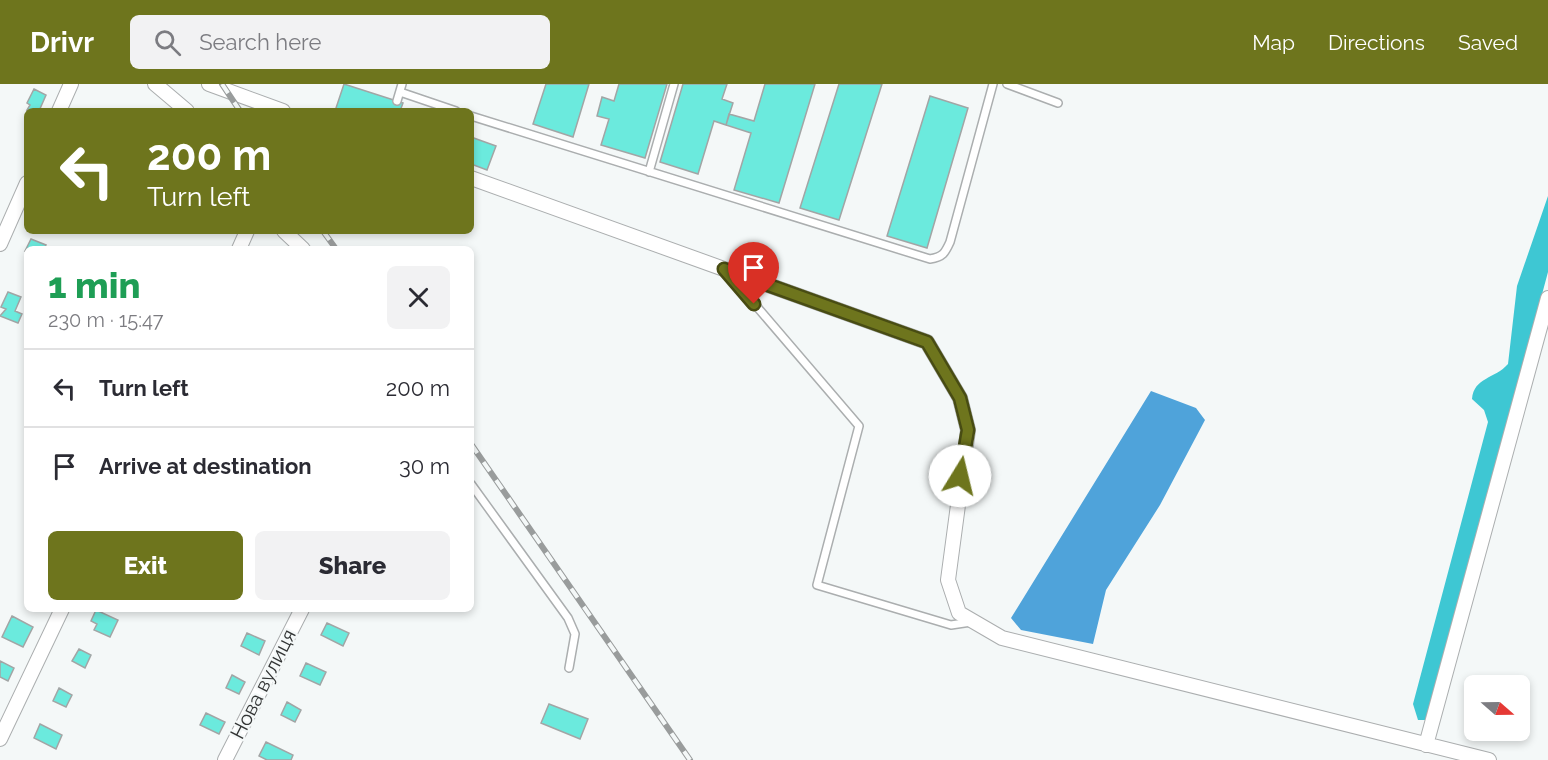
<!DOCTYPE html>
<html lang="en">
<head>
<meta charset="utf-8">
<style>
  body { margin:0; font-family:Raleway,sans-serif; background:#f2f2f3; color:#2b2b33; height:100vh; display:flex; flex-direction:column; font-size:22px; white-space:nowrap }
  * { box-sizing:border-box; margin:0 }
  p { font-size:20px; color:#7c7c81 }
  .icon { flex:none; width:33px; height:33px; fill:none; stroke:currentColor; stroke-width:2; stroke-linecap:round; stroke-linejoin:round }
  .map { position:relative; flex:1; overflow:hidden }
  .side { position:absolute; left:24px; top:162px; width:450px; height:366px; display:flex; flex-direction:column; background:#fff; border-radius:9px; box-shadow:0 3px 9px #0003 }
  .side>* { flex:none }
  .hud { position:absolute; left:24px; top:24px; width:450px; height:126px; border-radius:9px; box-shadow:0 3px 9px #0003; background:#6e751d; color:#fff; overflow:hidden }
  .needle { width:39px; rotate:110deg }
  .fabs { position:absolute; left:1464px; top:591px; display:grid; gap:12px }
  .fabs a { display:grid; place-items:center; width:66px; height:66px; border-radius:9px; background:#fff; box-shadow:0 3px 9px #0003; font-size:30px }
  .pin { position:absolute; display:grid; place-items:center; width:51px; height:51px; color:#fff; margin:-62px -26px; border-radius:50% 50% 50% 0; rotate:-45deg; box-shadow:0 0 6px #0007 }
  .pin .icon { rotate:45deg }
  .me { position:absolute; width:66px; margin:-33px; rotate:9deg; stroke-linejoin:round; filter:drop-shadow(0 0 4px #0008) }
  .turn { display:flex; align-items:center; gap:21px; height:126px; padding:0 24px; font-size:27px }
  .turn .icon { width:78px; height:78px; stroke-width:2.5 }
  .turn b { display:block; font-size:42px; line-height:51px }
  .round { display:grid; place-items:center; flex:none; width:63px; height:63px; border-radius:9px; background:#f2f2f3 }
  .headline { display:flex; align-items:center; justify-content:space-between; height:102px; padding:0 24px }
  h1 { font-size:36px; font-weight:800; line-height:45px; color:#1e9e55 }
  .button { display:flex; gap:12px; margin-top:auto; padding:12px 24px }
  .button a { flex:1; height:69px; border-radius:9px; background:#6e751d; color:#fff; font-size:24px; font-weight:800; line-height:69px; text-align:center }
  .button a+a { background:#f2f2f3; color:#2b2b33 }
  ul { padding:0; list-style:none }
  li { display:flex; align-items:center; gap:18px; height:78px; padding:0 24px; border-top:2px solid #e1e1e2 }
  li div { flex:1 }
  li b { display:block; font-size:22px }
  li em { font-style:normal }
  header { display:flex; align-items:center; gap:36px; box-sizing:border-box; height:84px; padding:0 30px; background:#6e751d; color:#fff }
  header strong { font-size:28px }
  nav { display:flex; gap:33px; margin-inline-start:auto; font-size:21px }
  .search { width:420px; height:54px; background:#f2f2f3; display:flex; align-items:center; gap:15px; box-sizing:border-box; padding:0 21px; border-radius:9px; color:#7c7c81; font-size:22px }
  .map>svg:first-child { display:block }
  .forest { fill:#3ec7d3 }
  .water { fill:#4fa3da }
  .building { fill:#6beadd; stroke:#a2a5a5; stroke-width:1.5 }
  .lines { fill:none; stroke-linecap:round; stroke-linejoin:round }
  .service-casing { stroke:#abaeaf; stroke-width:10 }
  .minor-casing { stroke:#abaeaf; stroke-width:16 }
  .service { stroke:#fff; stroke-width:7 }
  .minor { stroke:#fff; stroke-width:14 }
  .rail-casing { stroke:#999c9c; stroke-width:6 }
  .rail { stroke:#f4f8f8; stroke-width:4; stroke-dasharray:11; stroke-linecap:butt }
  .route-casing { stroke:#484c13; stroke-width:15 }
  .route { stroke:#6e751d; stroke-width:10 }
  .labels { text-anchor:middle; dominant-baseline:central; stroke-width:4.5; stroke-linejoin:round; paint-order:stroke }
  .street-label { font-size:20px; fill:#323434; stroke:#f4f8f8 }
</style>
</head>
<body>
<header>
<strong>Drivr</strong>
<div class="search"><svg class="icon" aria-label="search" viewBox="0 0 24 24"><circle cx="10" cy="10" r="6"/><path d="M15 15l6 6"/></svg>Search here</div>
<nav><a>Map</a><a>Directions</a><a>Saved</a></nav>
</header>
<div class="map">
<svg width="1548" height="676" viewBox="0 0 1548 676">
  <rect width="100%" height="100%" fill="#f4f8f8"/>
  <path class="forest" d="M1548,112V188L1430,628L1426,636H1418L1413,620L1488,338L1484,326L1472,315C1474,293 1495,295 1508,280L1517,202Z"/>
  <path class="water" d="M1151,307L1196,324L1205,336L1160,421L1106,506L1093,560L1021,546L1011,534Z"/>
  <path class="building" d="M344,0L403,19L400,27H344L336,24Z
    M546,0H589L573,53L533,40Z
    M619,0H667L645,74L601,61L609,35L597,32L602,13L614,17Z
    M683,0H727L722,15L733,19L726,41L714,37L698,90L660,78Z
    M765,0H815L779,119L734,106L751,49L726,41L729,30L754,37Z
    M839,0H882L839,136L800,124Z
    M34,5L46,11L39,27L27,26L30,21L27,19Z
    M930,12L968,24L927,164L887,152Z
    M471,53L496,62L487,86L471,80Z
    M31,155L46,161L44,165L25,167Z
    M8,208L21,213L15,227L22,230L18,239L0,232L6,225L1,223Z
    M96,526L118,536L110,553L94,546L97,540L91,537Z
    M12,532L33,543L23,563L2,553Z
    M327,539L349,549L343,562L321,551Z
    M247,549L265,557L259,571L241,562Z
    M79,565L91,571L85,584L72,577Z
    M0,577L14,584L8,597L0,593Z
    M306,579L326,588L320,601L300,592Z
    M232,591L245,598L239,610L226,604Z
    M59,604L72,611L66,623L53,617Z
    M287,618L301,626L295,638L281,631Z
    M549,620L588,635L580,655L541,639Z
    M206,629L225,638L219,650L200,641Z
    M40,640L62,651L56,665L34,654Z
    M266,658L293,671L291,676H267L259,672Z"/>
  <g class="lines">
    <defs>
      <path id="service" d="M1007,0L1058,19
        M400,8L456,27
        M397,17L402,0
        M471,32L930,175C943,173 945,169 950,158L993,0
        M649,88L674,0
        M728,189L859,342L817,501L951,541L971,538
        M471,400L568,534L575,550L569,584"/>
      <path id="minor" d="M155,0L187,27
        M209,0L283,27
        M59,27L71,0
        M471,94L927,258L960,314L968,346L948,496L959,529L1002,554L1489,676
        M284,147L303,165
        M0,160L27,99
        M239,165L247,147
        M0,655L62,525
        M1426,661L1548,214
        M225,676L302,525"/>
    </defs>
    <use href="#service" class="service-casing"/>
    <use href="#minor" class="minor-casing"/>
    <use href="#service" class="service"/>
    <use href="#minor" class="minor"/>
    <defs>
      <path id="rail" d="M222,0L240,27
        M323,147L336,165
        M471,360L690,676"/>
    </defs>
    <use href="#rail" class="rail-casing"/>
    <use href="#rail" class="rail"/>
  </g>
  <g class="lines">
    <defs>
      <path id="route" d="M754,220L724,185L927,258L960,314L968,346L960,392"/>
    </defs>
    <use href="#route" class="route-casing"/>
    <use href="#route" class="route"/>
  </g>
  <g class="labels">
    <g class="street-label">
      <text transform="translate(263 600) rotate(-63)">Нова вулиця</text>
    </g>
  </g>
</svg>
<div class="fabs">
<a><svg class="needle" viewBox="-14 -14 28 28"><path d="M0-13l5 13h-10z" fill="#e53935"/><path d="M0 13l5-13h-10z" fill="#7c7c81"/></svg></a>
</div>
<div class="pin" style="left:754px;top:220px;background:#d93025"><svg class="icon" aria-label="arrive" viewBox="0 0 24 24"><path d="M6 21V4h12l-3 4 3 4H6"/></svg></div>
<svg class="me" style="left:960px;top:392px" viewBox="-20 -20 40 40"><circle r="19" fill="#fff"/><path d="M0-13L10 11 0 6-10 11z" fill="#6e751d"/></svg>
<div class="hud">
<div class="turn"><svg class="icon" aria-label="left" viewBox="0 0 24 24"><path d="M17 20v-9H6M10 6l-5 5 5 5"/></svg><div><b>200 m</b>Turn left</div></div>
</div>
<section class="side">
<div class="headline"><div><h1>1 min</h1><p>230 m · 15:47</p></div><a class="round"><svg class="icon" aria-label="close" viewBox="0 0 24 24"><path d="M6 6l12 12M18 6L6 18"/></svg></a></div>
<ul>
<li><svg class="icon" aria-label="left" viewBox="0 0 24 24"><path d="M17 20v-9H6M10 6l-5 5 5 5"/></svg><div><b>Turn left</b></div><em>200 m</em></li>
<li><svg class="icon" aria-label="arrive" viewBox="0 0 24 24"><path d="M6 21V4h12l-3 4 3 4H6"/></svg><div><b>Arrive at destination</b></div><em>30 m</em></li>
</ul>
<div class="button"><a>Exit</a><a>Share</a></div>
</section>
</div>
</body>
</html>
